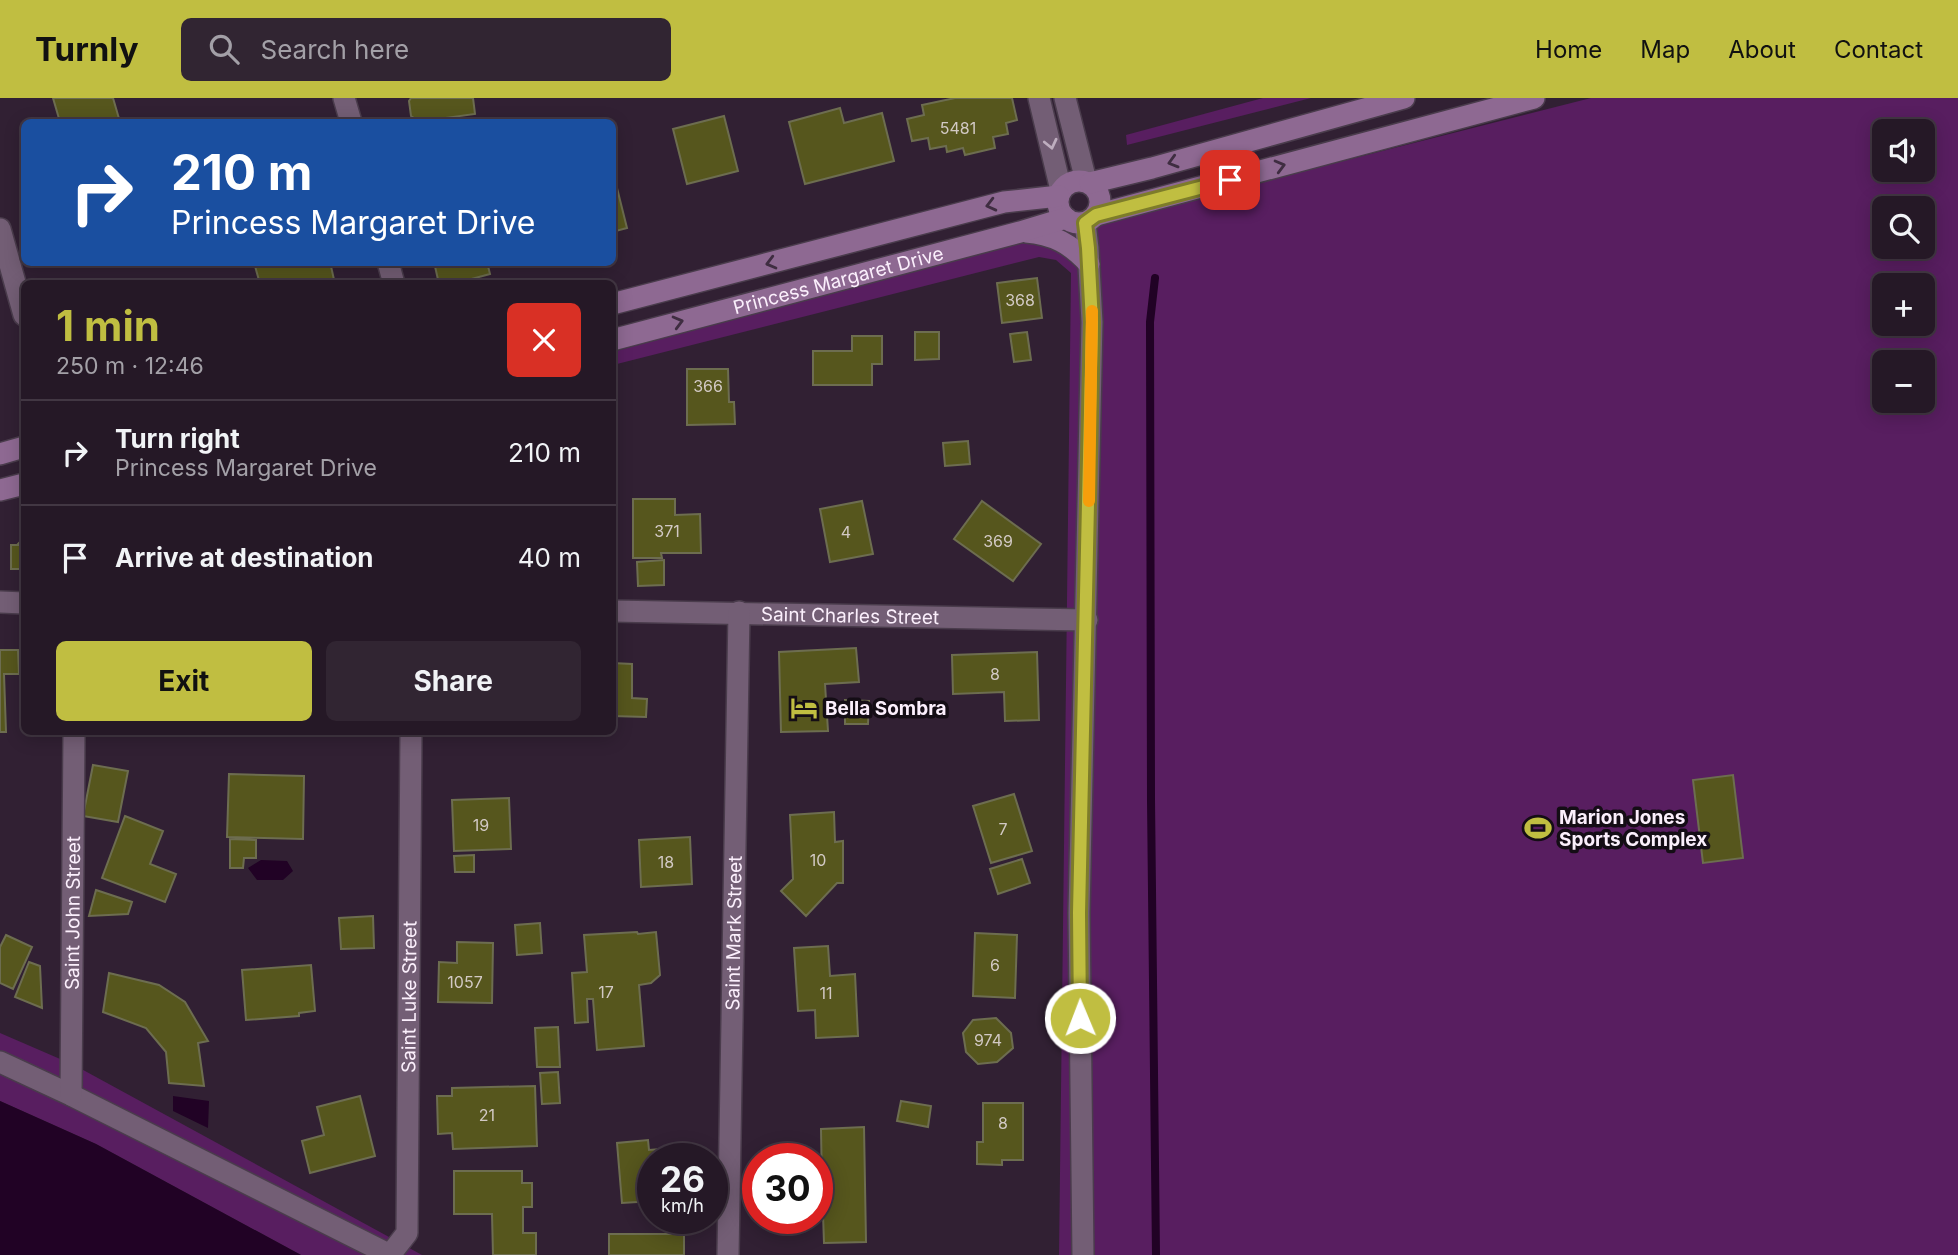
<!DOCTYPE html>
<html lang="en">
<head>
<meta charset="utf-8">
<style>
  body { margin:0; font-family:Inter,sans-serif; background:#312532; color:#f1f3f6; height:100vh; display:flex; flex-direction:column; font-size:26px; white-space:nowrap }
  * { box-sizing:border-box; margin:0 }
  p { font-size:23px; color:#a3a0a7 }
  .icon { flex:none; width:38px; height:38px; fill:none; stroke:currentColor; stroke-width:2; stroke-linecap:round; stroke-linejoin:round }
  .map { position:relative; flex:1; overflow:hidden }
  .sheet { position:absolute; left:21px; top:182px; width:595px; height:455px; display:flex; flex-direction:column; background:#251826; border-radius:10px; box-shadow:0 4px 18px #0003,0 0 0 2px #423743 }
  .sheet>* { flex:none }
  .guide { position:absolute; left:21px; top:21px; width:595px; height:147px; border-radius:10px; box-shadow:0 4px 18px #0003,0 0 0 2px #423743; background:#1a4fa0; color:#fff; overflow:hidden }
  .tools { position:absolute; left:1872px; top:21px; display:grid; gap:14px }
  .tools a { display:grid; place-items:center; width:63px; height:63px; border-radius:10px; background:#251826; box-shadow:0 4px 18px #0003,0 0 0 2px #423743; font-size:35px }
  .speed { position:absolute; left:637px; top:1045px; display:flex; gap:14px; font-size:35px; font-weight:700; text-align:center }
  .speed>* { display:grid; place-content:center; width:91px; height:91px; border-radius:50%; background:#251826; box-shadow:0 4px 18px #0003,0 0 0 2px #423743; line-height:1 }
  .speed small { font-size:18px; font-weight:400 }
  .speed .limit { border:10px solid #d22; background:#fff; color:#111 }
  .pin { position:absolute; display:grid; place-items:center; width:60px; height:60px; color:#fff; margin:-30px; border-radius:14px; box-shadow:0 4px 10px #0006 }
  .me { position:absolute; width:77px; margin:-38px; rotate:359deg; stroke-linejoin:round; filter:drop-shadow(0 0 5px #0008) }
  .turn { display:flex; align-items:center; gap:24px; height:147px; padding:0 35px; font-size:32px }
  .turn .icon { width:91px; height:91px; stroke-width:2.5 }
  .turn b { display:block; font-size:49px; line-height:60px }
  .round { display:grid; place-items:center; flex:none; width:74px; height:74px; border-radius:10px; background:#312532 }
  .headline { display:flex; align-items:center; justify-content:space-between; height:119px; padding:0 35px }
  h1 { font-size:42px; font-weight:700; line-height:52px; color:#c0be41 }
  .primary-button { display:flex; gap:14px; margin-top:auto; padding:14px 35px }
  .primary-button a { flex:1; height:80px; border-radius:10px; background:#c0be41; color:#111; font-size:28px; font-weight:700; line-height:80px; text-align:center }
  .primary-button a+a { background:#312532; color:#f1f3f6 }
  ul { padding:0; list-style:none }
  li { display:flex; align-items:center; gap:21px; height:105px; padding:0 35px; border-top:2px solid #423743 }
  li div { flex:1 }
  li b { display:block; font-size:26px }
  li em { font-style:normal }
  header { display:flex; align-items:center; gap:42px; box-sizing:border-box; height:98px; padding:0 35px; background:#c0be41; color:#111 }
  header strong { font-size:33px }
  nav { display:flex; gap:38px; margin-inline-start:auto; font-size:24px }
  .search { width:490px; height:63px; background:#312532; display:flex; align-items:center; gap:18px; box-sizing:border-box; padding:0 24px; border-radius:10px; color:#a3a0a7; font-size:26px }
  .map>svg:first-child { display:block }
  .green { fill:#581e60; fill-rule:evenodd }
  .water { fill:#210225 }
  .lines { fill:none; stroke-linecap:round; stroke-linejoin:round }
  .stream { stroke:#210225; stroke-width:8 }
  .building { fill:#56561d; stroke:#6d6d50; stroke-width:2 }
  .minor-casing { stroke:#4a3c4c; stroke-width:24 }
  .tertiary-casing { stroke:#4a3c4c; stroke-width:24 }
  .secondary-casing { stroke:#4a3c4c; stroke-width:24 }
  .minor { stroke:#735e75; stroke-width:21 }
  .tertiary { stroke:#735e75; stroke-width:21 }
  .secondary { stroke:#8e6992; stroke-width:21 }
  .oneway { stroke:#beaebf }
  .oneway2 { stroke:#3f2d41 }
  .route-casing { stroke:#7d7c2a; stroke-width:18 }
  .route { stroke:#c0be41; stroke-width:12 }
  .slow { stroke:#f59e0b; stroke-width:12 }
  .labels { text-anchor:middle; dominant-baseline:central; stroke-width:7; stroke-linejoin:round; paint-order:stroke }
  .number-label { font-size:16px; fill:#d2c9c4 }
  .street-label { font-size:19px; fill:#fbeffc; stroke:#140d15 }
  .poi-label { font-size:19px; font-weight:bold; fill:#fbeffc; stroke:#140d15; text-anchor:start }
</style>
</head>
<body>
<header>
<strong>Turnly</strong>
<div class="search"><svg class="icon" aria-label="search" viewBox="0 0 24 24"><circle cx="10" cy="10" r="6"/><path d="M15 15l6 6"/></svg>Search here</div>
<nav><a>Home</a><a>Map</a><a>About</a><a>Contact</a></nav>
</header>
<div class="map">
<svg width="1958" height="1157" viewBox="0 0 1958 1157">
  <rect width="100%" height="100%" fill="#312033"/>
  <path class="green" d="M1263,0H1311L1127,47L1126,37Z
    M1591,0H1958V1157H1059L1071,175L1056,162L1039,159L613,267L612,254L981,155ZM1885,33H1923V72H1885ZM1885,110H1923V149H1885ZM1885,187H1923V226H1885ZM1885,264H1923V303H1885Z
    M0,935L74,967L422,1157H301L96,1046L0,1003Z"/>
  <path class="water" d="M261,762L287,763L293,773L283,782H257L248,770Z
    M173,998L209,1003L208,1030L173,1013Z
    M0,1003L96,1046L301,1157H0Z"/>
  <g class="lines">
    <path class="stream" d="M1155,180L1150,224L1151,702L1156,1157"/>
  </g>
  <path class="building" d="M53,0H113L120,24H60Z
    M411,0H473L475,16L445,20L446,24H420L411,18L409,3Z
    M955,0H1012L1017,22L1006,25L1008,36L993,39L995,50L965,57L963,50L947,54L946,48L930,51L928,40L912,43L907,21L924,17L922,7Z
    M840,10L844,25L882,15L894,63L805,86L789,24Z
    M724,18L738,73L687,86L673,31Z
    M617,90L627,130L612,134V92Z
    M269,164H330L335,186H260L255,168Z
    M434,164H487L490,176L453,186H439Z
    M1037,180L1042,220L1002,225L997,185Z
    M915,234H939V261L915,262Z
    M1027,234L1031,262L1014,264L1010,236Z
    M852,238H882V266H872V287H813V253H852Z
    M687,271H728L729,304H734L735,326L687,327Z
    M968,343L970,366L945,368L943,345Z
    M633,401H675V417L700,416L701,455H661L662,460H633Z
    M862,403L873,456L830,464L820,411Z
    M982,403L1041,446L1013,483L954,441Z
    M24,440V471H11V447H19L18,446Z
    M664,462V487L638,488L637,464Z
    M856,550L859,584L825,586L828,633L781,634L779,554Z
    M0,552H18L19,576H4L6,634H0Z
    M1037,554L1039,622L1005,623L1004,594L953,596L952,557Z
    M612,565L632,566V600L647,601L646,619L612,618Z
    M845,602L869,603L868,626H845Z
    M93,667L128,673L118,724L83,718Z
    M229,676L304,678L303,741L227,739Z
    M1733,677L1743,760L1703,765L1693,682Z
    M1014,696L1032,753L991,765L973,708Z
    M509,700L511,751L454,753L452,702Z
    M834,714L835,744L843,743V785H837L806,818L781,793L793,781L790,717Z
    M125,718L163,733L150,766L176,776L165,804L102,780Z
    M690,739L692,786L641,789L639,742Z
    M230,741L256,742V760H244L243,770H230Z
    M474,757V774H455L454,758Z
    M1022,761L1030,785L998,796L990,771Z
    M96,792L132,804L128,816L89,818Z
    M373,818L374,850L341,851L339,820Z
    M540,825L542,855L517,857L515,827Z
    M637,834L638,836L656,834L660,877L651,885L639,887L644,948L597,952L593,901H587L588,924L575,925L572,875L587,874L584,837Z
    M975,835L1017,837L1015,900L973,898Z
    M6,837L32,849L13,891L0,885V849Z
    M457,844L493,845L492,905L438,904L439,864L457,865Z
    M828,848L830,878L855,876L858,938L816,940L815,912L798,913L794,850Z
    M29,864L40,868L42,910L15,899Z
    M311,867L315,913L299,915V918L246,922L242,872Z
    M109,875L159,887L185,904L208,943L198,945L204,988L169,985L166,954L146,930L103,914Z
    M996,920L1011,935L1013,950L997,964L978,966L966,954L963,935L973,922Z
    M558,929L560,969H537L535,930Z
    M558,974L560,1005L542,1006L540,975Z
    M535,988L537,1048L453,1051L452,1035L438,1036L437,998H452V990Z
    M360,998L375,1058L310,1075L302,1043L324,1037L317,1009Z
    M901,1003L931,1008L928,1029L897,1023Z
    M983,1005H1023V1062H1002V1067L977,1066V1044H983Z
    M864,1029L866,1144L824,1145L823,1116H817V1089H822L821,1031Z
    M648,1042L649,1052L685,1049L686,1060H653V1103L622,1105L617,1045Z
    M454,1073H522V1085H532V1109H523V1135H536V1157H493L492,1116H454Z
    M609,1136H684V1157H609Z"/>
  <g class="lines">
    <defs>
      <g id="minor">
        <path d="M344,0L351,24"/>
        <path d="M0,131L24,217"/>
        <path d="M388,164L394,186"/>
        <path d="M0,504L24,505"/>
        <path id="s1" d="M612,513L1087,522"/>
        <path d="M0,964L71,997L390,1157"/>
        <path id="s2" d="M71,997L74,634"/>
        <path id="s3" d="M390,1157L407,1135L411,634"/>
        <path id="s4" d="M728,1157L739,514"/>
        <path d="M1083,1157L1079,815L1092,224L1088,150L1085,125"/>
      </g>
      <path id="tertiary" d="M1039,0L1061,92
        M1065,0L1086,83"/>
      <g id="secondary">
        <circle cx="1079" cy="104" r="21"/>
        <path d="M1090,85L1152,70L1404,0"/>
        <path d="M1096,117L1534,0"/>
        <path d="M1026,134C1053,136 1071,146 1089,166"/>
        <path d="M612,206L1004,104L1059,98"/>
        <path id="s5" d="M612,242L1020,134L1066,120"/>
        <path d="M0,356L24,349"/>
        <path d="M0,392L24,386"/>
      </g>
    </defs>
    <use href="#minor" class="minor-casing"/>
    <use href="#tertiary" class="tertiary-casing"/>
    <use href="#secondary" class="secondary-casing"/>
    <use href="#minor" class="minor"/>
    <use href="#tertiary" class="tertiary"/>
    <use href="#secondary" class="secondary"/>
  </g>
  <defs><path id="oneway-chevron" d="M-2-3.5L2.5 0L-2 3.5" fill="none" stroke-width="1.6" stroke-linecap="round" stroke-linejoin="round" transform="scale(1.75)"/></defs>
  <use class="oneway" href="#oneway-chevron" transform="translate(1051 46) rotate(77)"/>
  <g class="oneway2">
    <use href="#oneway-chevron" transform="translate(1173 64) rotate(164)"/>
    <use href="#oneway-chevron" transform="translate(1280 68) rotate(-15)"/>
    <use href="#oneway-chevron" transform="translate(991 107) rotate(166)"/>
    <use href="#oneway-chevron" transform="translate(771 165) rotate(165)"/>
    <use href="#oneway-chevron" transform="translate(678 224) rotate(-15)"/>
  </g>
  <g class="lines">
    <defs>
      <path id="route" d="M1080,920L1079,815L1092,224L1088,150L1085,125L1096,117L1230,82"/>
    </defs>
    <use href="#route" class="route-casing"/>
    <use href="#route" class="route"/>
    <path class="slow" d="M1089,403L1092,213"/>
  </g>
  <defs>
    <symbol id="hotel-bare" viewBox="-9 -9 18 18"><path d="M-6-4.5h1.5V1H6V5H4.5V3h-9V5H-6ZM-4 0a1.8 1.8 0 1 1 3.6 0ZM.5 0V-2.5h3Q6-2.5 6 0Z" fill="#c0be41" stroke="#140d15" stroke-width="2.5" paint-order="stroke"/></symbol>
    <symbol id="stadium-bare" viewBox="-9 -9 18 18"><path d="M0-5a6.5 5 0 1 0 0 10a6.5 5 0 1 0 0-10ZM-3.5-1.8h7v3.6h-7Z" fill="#c0be41" stroke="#140d15" stroke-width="2.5" paint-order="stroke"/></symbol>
  </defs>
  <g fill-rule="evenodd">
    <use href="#hotel-bare" x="785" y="591" width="38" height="38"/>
    <use href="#stadium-bare" x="1519" y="711" width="38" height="38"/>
  </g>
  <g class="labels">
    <g class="number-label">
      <text x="958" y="30">5481</text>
      <text x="1020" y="202">368</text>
      <text x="708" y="288">366</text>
      <text x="667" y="433">371</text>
      <text x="846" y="434">4</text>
      <text x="998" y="443">369</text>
      <text x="995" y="576">8</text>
      <text x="481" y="727">19</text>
      <text x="1003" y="731">7</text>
      <text x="818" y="762">10</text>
      <text x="666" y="764">18</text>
      <text x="995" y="867">6</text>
      <text x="465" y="884">1057</text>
      <text x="606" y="894">17</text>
      <text x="826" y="895">11</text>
      <text x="988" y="942">974</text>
      <text x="487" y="1017">21</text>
      <text x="1003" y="1025">8</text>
    </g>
    <g class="street-label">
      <text stroke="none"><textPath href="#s5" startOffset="234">Princess Margaret Drive</textPath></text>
      <text stroke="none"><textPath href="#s1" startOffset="238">Saint Charles Street</textPath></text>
      <text stroke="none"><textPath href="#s2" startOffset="182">Saint John Street</textPath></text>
      <text stroke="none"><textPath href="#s4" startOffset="322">Saint Mark Street</textPath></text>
      <text stroke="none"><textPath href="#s3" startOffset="264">Saint Luke Street</textPath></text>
    </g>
    <g class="poi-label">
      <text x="825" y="610">Bella Sombra</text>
      <text x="1559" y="719">Marion Jones<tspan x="1559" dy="22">Sports Complex</tspan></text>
    </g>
  </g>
</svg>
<div class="tools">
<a><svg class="icon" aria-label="sound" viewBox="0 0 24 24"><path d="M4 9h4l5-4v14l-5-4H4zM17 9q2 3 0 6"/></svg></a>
<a><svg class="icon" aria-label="search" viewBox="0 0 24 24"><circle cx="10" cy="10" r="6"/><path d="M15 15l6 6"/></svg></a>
<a>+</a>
<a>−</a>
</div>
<div class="speed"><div>26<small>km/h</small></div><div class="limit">30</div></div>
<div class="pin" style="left:1230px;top:82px;background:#d93025"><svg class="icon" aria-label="arrive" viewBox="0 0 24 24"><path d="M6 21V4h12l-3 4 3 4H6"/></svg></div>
<svg class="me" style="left:1080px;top:920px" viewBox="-20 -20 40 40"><circle r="17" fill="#c0be41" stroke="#fff" stroke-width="3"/><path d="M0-11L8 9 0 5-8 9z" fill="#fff"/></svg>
<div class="guide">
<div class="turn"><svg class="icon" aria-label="right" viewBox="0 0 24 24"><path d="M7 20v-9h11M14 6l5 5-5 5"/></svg><div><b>210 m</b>Princess Margaret Drive</div></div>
</div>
<section class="sheet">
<div class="headline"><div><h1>1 min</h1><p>250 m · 12:46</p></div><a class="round" style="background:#d93025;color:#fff"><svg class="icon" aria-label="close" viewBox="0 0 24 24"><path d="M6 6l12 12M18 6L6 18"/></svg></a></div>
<ul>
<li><svg class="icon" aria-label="right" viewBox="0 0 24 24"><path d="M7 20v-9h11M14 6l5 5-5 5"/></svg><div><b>Turn right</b><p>Princess Margaret Drive</p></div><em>210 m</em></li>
<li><svg class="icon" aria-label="arrive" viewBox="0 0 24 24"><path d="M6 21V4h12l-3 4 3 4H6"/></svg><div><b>Arrive at destination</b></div><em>40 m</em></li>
</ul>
<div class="primary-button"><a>Exit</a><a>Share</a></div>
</section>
</div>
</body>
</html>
